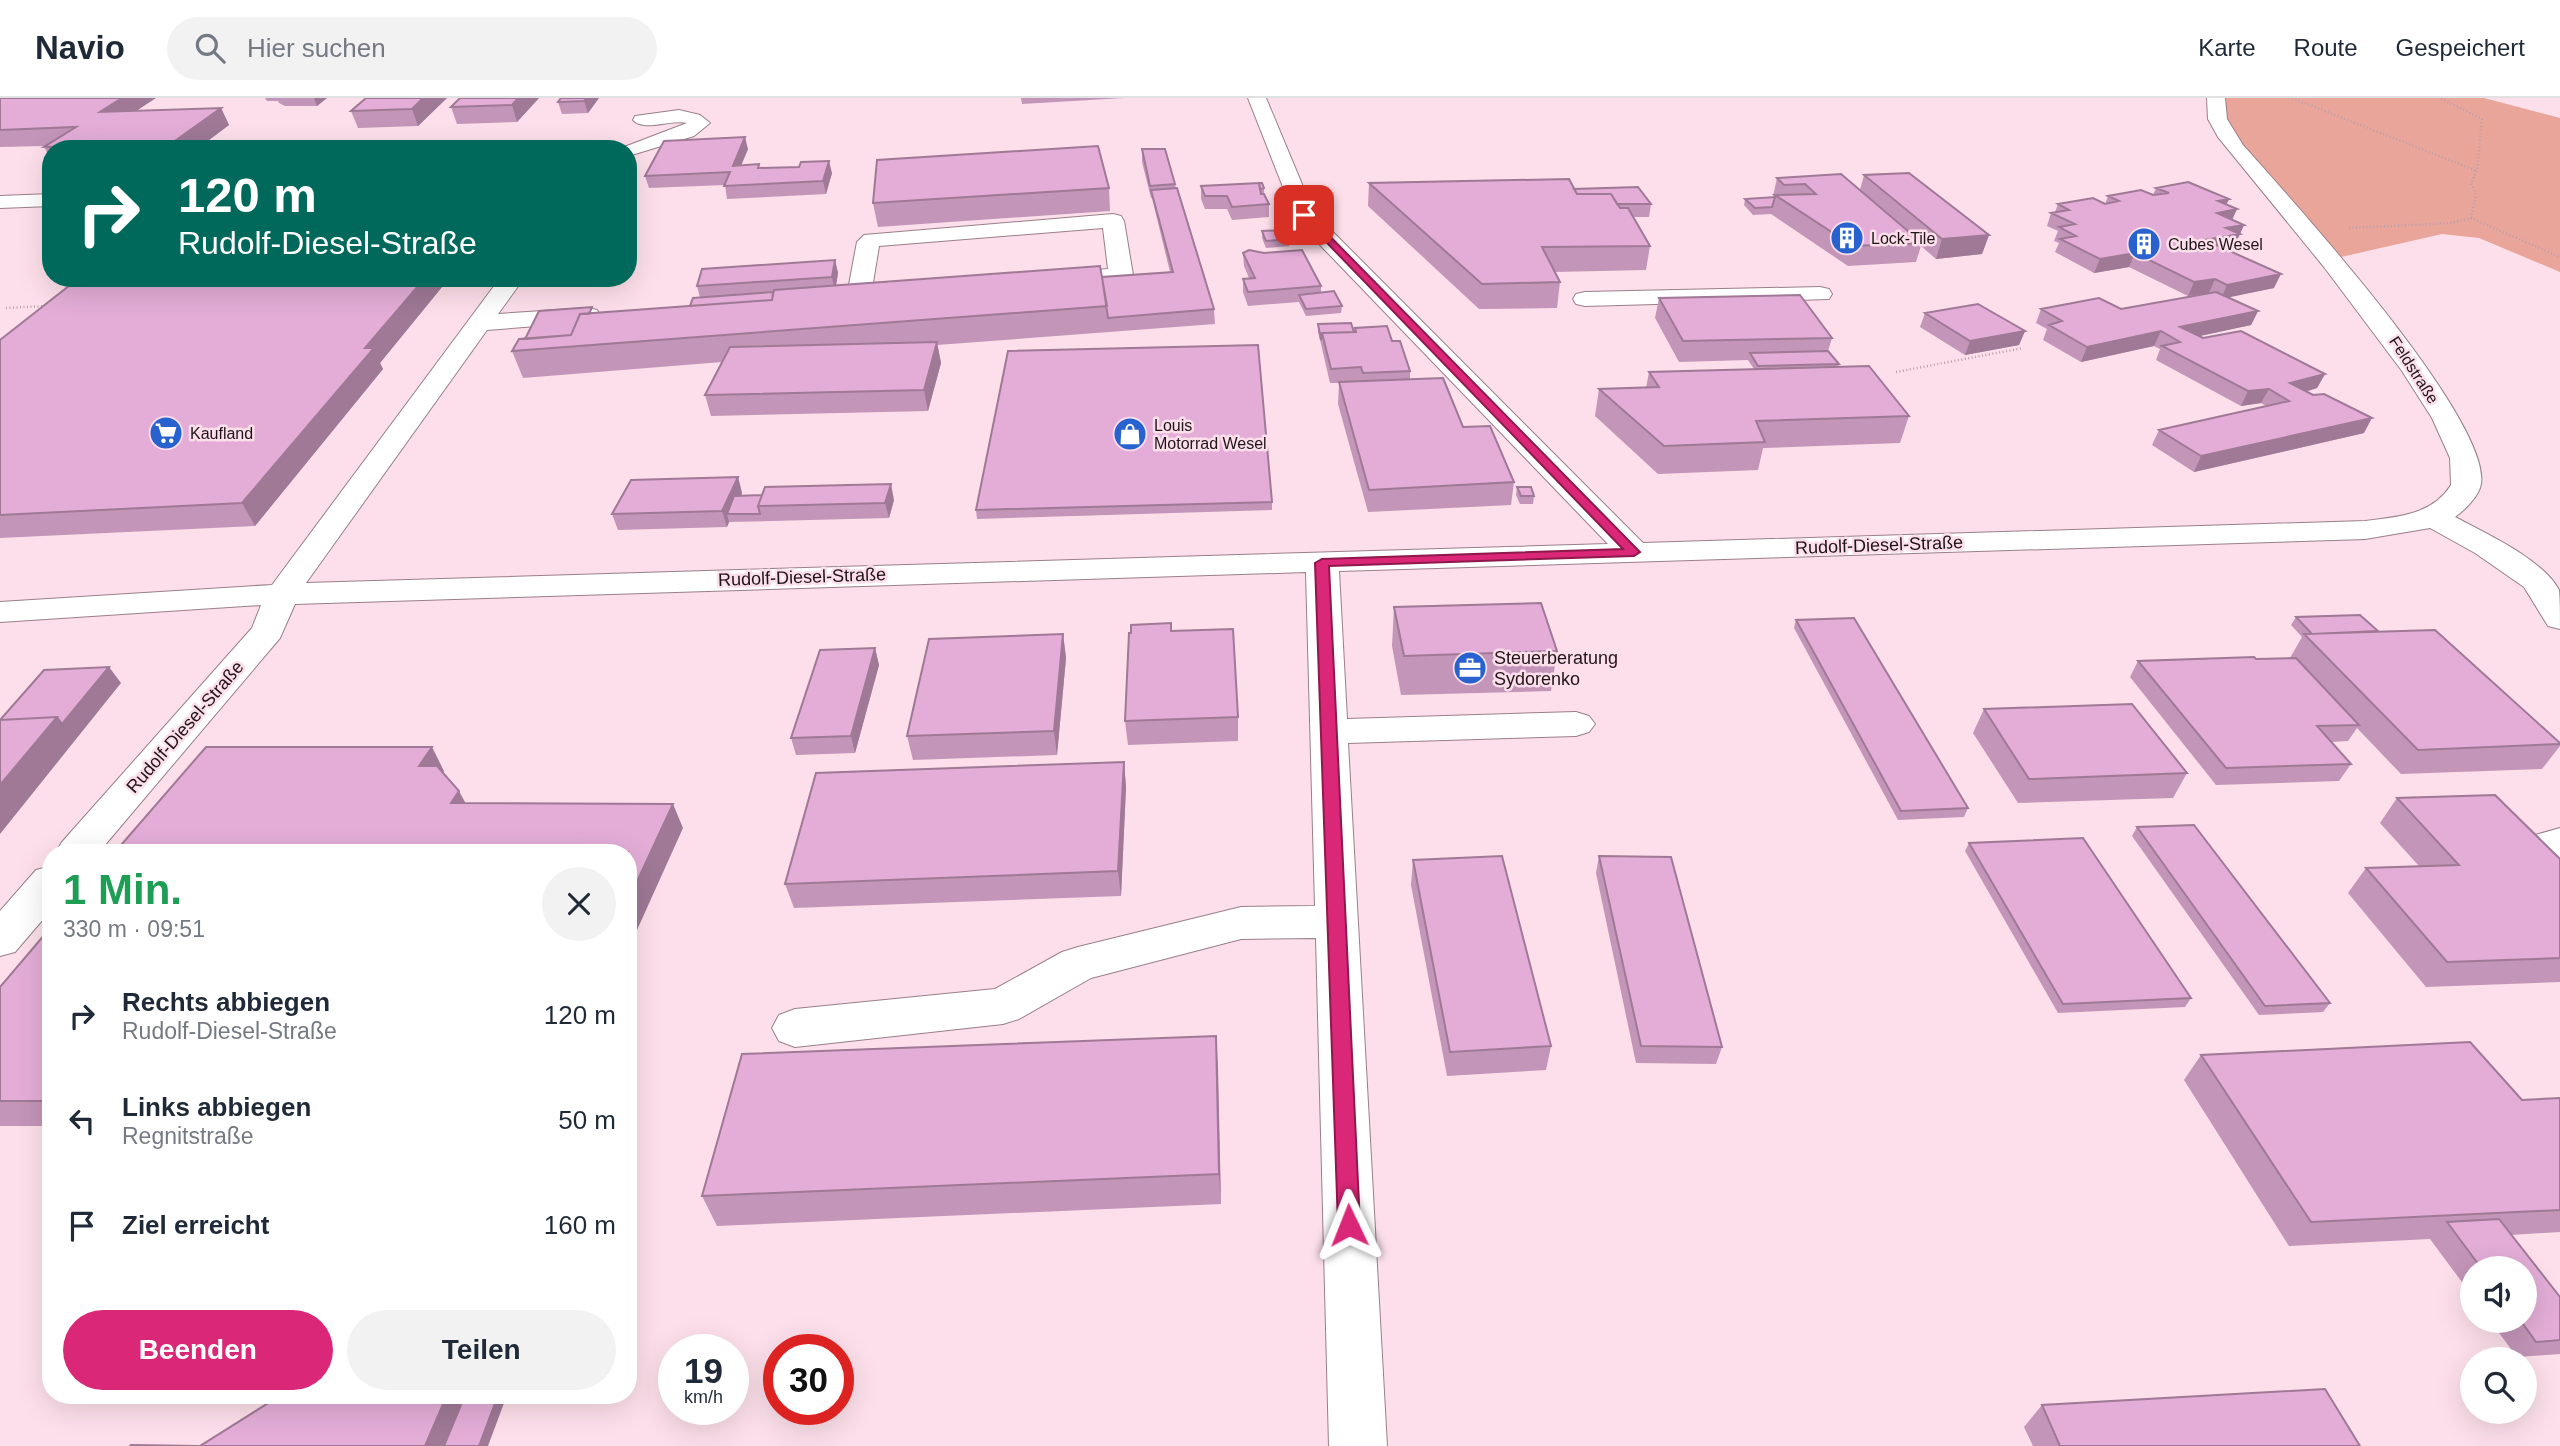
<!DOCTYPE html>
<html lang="de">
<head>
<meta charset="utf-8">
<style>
  body { margin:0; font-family:Arial,sans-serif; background:#f2f2f3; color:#1f2937; height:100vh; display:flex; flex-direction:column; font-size:26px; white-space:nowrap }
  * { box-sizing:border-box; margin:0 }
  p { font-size:23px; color:#747a83 }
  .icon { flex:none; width:38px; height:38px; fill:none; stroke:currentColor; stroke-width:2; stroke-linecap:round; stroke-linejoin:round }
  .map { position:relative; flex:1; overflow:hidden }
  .side { position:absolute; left:42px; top:746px; width:595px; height:560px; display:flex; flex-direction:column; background:#fff; border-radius:28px; box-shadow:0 7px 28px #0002 }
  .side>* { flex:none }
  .hud { position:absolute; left:42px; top:42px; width:595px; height:147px; border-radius:28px; box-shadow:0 7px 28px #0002; background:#00695c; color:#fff; overflow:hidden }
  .controls { position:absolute; left:2460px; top:1158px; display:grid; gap:14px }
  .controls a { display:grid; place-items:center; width:77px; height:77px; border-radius:50%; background:#fff; box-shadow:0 7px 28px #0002; font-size:35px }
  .speed { position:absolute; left:658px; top:1236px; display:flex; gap:14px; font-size:35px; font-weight:700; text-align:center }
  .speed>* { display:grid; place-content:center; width:91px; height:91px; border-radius:50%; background:#fff; box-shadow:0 7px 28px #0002; line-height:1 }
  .speed small { font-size:18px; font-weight:400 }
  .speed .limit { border:10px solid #d22; background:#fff; color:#111 }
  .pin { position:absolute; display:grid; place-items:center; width:60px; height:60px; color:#fff; margin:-30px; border-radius:14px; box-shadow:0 4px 10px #0006 }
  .me { position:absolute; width:77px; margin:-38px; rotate:358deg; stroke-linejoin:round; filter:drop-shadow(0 0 5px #0008) }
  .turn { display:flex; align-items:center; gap:24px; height:147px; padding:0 21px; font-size:32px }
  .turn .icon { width:91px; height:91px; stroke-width:2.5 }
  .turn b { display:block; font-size:49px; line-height:60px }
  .round { display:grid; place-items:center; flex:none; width:74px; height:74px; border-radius:37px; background:#f2f2f3 }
  .overview { display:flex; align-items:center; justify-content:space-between; height:119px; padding:0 21px }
  h1 { font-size:42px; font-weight:800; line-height:52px; color:#1e9e55 }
  .action { display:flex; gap:14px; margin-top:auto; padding:14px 21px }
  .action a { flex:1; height:80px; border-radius:42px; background:#db2777; color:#fff; font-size:28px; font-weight:800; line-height:80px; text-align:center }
  .action a+a { background:#f2f2f3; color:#1f2937 }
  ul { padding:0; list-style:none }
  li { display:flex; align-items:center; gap:21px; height:105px; padding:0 21px }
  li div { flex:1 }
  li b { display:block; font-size:26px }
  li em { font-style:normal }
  header { display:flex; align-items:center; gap:42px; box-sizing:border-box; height:98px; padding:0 35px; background:#fff; border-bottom:2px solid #e0e1e3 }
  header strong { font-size:33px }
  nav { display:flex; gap:38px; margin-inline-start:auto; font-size:24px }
  .search { width:490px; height:63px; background:#f2f2f3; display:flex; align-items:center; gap:18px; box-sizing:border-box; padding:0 24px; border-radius:38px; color:#747a83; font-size:26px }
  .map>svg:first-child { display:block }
  .forest { fill:#eaa59b }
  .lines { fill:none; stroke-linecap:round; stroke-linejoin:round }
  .minor-casing { stroke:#997f89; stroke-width:2 }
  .path { stroke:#b8a1aa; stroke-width:2.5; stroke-dasharray:1 2.5; stroke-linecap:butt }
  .minor { fill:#fff; fill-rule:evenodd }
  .wall { fill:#c395b9 }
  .shaded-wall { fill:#9f7996 }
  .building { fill:#e3add7; stroke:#9f7996; stroke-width:2 }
  .route { fill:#db2777; stroke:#8e194d; stroke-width:2 }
  .labels { text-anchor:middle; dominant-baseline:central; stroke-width:5; stroke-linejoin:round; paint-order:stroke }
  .far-poi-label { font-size:16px; fill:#1f1519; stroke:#fcdfea; text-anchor:start }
  .far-street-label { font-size:16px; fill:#1f1519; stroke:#fcdfea }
  .street-label { font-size:18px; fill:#1f1519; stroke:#fcdfea }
  .poi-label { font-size:18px; fill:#1f1519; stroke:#fcdfea; text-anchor:start }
</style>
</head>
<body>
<header>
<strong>Navio</strong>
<div class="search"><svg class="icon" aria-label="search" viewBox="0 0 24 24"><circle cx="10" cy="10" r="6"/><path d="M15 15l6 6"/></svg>Hier suchen</div>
<nav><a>Karte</a><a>Route</a><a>Gespeichert</a></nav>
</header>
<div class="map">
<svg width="2560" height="1348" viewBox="0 0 2560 1348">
  <rect width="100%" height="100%" fill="#fcdfea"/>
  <path class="forest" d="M2223,0H2484L2560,20V174L2479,140L2442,136L2341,159L2224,27Z"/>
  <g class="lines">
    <defs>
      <path id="minor" d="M1248,0H1266L1314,115L1643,445L2365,423C2398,419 2432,417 2451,387L2450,360L2432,320L2402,273L2324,169L2218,39L2208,21L2207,0H2225L2227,21L2243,47C2292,102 2491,321 2481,386C2479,398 2465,412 2455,419C2485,435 2544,462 2559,492C2560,502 2560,520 2560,531L2548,528L2524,489L2475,455L2430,430L2365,441L1339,473L1347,621L1576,614L1589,618L1595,626L1589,634L1576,638L1348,645L1387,1348H1329L1316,840L1241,841L1091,880L1019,921L1003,926L795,949L779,943L772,930L779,917L795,911L995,891L1062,854L1078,849L1241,809L1315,808L1306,474L295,506L280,540L99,754H56L62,744L252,530L261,507L0,524V504L272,487L500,180H524L498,216L588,210L597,212L600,217L597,222L588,224L487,232L306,485L1608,446L1296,122Z
        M679,12L700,17L710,25L694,38L635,56L628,58V51H619L687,25C671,21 644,34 633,22L635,18Z
        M51,96V108L0,110V98Z
        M1113,116L1121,118L1124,123L1133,177L1129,182L1049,190L1041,188L1037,183L1041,178L1049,176L1108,171L1103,130L879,148L871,197L868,202L859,204L850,202L847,197L857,144L864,137Z
        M1820,189L1829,191L1832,196L1829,201L1585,208L1576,206L1573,201L1576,196L1585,194Z
        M2560,730V800C2535,793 2513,764 2528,739Z
        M51,768V812L15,854L0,858V813L36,772Z"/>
    </defs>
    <use href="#minor" class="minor-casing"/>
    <path class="path" d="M2292,0L2477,73
      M2471,120L2560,159
      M2349,130L2451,125L2471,120L2476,97L2471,85L2477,73L2482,21L2440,0
      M6,210L46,208
      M1896,274L2023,250"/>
    <use href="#minor" class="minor"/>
  </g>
  <path class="wall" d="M0,0L137,13L221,10L229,27L197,51H51V61L44,49L46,48L0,49Z
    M265,0H327L317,8H285L279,5L278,3H267Z
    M366,0H447L418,28L358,30L351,13Z
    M539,0L517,24L457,26L451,9Z
    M599,0L588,15L562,16L558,4Z
    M1021,0H1124L1022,6Z
    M748,51L741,67L760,70L832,75L826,96L727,101L725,87L649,90L645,78Z
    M1142,51L1175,86L1176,90L1214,211L1215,226L937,247L941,265L928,313L711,318L705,297L722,264L523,280L512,253L525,241L594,215L690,208L700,200L697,188L835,162L838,175L836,188L1102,179L1170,174L1152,100H1151L1142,64Z
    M1864,77L1989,137L1982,156L1936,161L1921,148L1916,164L1848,168L1771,116L1753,117L1744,107L1745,101L1774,99L1773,98L1777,80L1860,92Z
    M1369,85L1574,91L1651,106L1649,119H1633L1650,148L1646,172L1554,174L1560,184L1557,210L1479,211L1368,108Z
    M1201,88L1264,90V96L1269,106V119L1232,122L1227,111H1205L1201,101Z
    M1109,90L1110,113L878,129L873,105Z
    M2156,90L2229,101L2226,107L2237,111L2232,122L2244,127L2234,149L2224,151L2274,190L2228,199L2258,213L2251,227L2199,238L2325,276L2317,290L2306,294L2364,335L2194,374L2152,347L2159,332L2266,308L2261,305L2241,308L2156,262L2160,251L2154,248L2081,264L2043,242L2047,231L2036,225L2041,211H2121L2210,195L2188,198L2129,169L2094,175L2055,154L2059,145L2054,143L2058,133L2047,128L2051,115L2055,114L2058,106H2105L2108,98L2153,97Z
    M1262,133L1289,141V148L1266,150L1262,140Z
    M1243,155L1321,188V195L1342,208L1341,215L1306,218L1299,204L1248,208L1243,194V181L1249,180L1244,168Z
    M79,180H458L451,188L442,189L380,265L383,271L255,428L0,440V242Z
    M1659,200L1832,240L1828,253L1839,266L1838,269L1909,318L1900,345L1763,350L1758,372L1658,376L1595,318L1599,291L1646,290L1649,274L1754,271L1748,262L1679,264L1655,220Z
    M1925,215L2025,233L2019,247L1965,257L1920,229Z
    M1318,226L1354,234H1355V230L1392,243L1410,273V281L1463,329L1514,384L1511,407L1368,414L1338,306L1339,285H1330L1318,233Z
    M738,379L742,395L741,398L894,402L889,420L729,424L727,429L618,432L612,416Z
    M1517,389L1534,398L1533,406H1520L1516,397Z
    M1272,404V412L977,421L976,412Z
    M1394,509L1557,553L1551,593L1401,597L1392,548Z
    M2296,519L2378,533L2560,645V648L2542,671L2401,676L2357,630L2348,643L2331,644L2351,666L2339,683L2216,687L2130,579L2138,563L2290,560L2302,539L2291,527Z
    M1796,522L1968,710L1964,719L1898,722L1794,530Z
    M1172,533L1238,619V643L1128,647L1125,623Z
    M1063,536L1066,560L1057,657L913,662L907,638Z
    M875,550L879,567L855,655L796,657L791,640Z
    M1984,611L2187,675L2173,700L2018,705L1973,635Z
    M1124,664L1126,689L1121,798L794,810L785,786Z
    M2397,700L2560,761V884L2426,889L2348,795L2366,770L2419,768L2380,725Z
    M2137,729L2330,905L2323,914L2259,917L2132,738Z
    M1969,745L2191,900L2185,909L2058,915L1965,753Z
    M1599,758L1722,949L1716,966L1636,965L1596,775Z
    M1413,762L1551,948L1546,972L1447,978L1411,787Z
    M51,829V1028H0V889Z
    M1216,938L1221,1106L717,1128L702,1098Z
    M2201,957L2522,1002L2560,1000V1134L2511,1137L2560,1199V1256L2517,1259L2490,1223H2525V1171H2473V1199L2430,1141L2289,1148L2184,982Z
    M2042,1307L2360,1348H2033L2024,1329Z"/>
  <path class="shaded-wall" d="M122,0H156L109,31L100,14Z
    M314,0H327L317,8Z
    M423,0H447L418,28L412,11Z
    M518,0H539L517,24L512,7Z
    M587,0H599L588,15L584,3Z
    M221,10L229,27L197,51H175L172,45Z
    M745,39L748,51L736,80L733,68Z
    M829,63L832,75L826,96L823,83Z
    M2229,101L2223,114L2237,111L2231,124L2211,128L2218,103Z
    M2244,127L2234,149L2199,156L2205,142L2226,130Z
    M1989,137L1982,156L1936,161L1942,141Z
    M2135,155L2129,169L2094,175L2100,161Z
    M835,162L838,175L835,193L832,179Z
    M2281,176L2274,190L2221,201L2227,187Z
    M425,180H439L442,189L380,265L383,271L255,428L242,405L365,250Z
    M448,180H458L451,188Z
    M2215,181L2209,195L2188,198L2194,184Z
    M2258,213L2251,227L2177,243L2180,229Z
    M2025,233L2019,247L1965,257L1970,243Z
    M2161,233L2154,248L2081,264L2087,249Z
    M937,244L941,265L928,313L924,292Z
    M2325,276L2317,290L2282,300L2290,285Z
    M2269,291L2261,305L2241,308L2248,293Z
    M2372,320L2364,335L2194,374L2201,358Z
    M738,379L742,395L733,416H727L729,424L727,429L722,413Z
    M891,386L894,402L889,420L885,405Z
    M1063,536L1066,560L1057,657L1054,633Z
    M875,550L879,567L855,655L851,638Z
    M109,569L121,585L0,736V687L57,619Z
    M432,649L444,673L432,692L419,668Z
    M1124,664L1126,689L1121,798L1118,773Z
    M459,693L472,717L451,705Z
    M673,706L683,730L628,852V803Z
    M1216,938L1218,969L1221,1106L1219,1076Z
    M447,1297H452L467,1315L454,1348H425Z
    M498,1297H507L488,1348H479Z"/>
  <path class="building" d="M0,0H122L100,14L221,10L172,45L44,49L76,29L0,32Z
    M366,0H423L412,11L351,13Z
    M460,0H518L512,7L451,9Z
    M561,0H587L584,3L558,4Z
    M745,39L733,68L759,66L758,70L799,69L801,64L829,63L823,83L724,88L730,74L645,78L664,43Z
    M1098,48L1109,90L873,105L877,62Z
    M1142,51H1165L1175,86L1150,88Z
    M1909,75L1989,137L1942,141L1864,77Z
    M1841,76L1922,145L1853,148L1775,97L1816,96L1805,86L1784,87L1777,80Z
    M1569,81L1577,96H1611L1620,110H1628L1650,148L1542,149L1560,184L1482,186L1369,85Z
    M2188,84L2229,101L2218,103L2237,111L2217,115L2244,127L2226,130L2240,136L2205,142L2281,176L2227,187L2215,181L2194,184L2135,155L2100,161L2060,141L2076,138L2059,129L2075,126L2051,115L2069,112L2058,106L2093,100L2105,106L2119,103L2108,98L2141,92L2153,97L2169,95L2156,90Z
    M1259,85L1261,96H1264L1269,106L1232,109L1227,98H1205L1201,88Z
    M1259,85H1262L1264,90L1260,91Z
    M1638,89L1651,106H1617L1611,96H1577L1574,91Z
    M1177,90L1214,211L1108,220L1102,179L1173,174L1151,92Z
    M1775,99L1772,109L1755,110L1745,101Z
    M1285,132L1289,141L1266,143L1262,133Z
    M1249,152L1264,155L1302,152L1321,188L1248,194L1243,181L1255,180L1243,155Z
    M835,162L832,179L697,188L702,171Z
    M1100,168L1107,208L512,253L519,241L571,237L580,216L772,202L774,192Z
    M79,180H425L365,250H374L242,405L0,417V242Z
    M1334,193L1342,208L1306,211L1299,197Z
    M773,194L772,202L690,208L693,200Z
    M2216,194L2258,213L2180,229L2203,240L2241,233L2325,276L2290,285L2313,297L2324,296L2372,320L2201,358L2159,332L2289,303L2269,291L2248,293L2162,248L2180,244L2161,233L2087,249L2049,227L2062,223L2041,211L2099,200L2121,211Z
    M1800,197L1832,240L1683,243L1659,200Z
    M1978,206L2025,233L1970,243L1925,215Z
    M592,209L589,216H580L571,237L525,241L539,213Z
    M1351,225L1354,234L1322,235L1321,242L1318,226Z
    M1387,228L1392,243H1400L1410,273L1363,275L1361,269L1331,271L1322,235L1356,234L1355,230Z
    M937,244L924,292L705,297L730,249Z
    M1258,247L1272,404L976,412L1008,253Z
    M1828,253L1839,266L1758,268L1750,255Z
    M1869,268L1909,318L1756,323L1765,344L1664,348L1599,291L1659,289L1649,274Z
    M1443,280L1463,329L1490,328L1514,384L1369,392L1339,284Z
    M738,379L722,413L612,416L631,382Z
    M891,386L885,405L758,408L765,389Z
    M1517,389H1531L1534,398H1521Z
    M762,397L758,408L760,416H727L734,398Z
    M1541,505L1557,553L1404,558L1394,509Z
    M2360,517L2378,533L2312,536L2296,519Z
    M1854,520L1968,710L1901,713L1796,522Z
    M1171,525V533L1233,531L1238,619L1125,623L1129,535H1131V527Z
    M2435,532L2560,645V646L2418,652L2304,536Z
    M1063,536L1054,633L907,638L929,541Z
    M875,550L851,638L791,640L820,552Z
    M2254,559L2256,561L2296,560L2359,627L2317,628L2351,666L2226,670L2138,563Z
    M109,569L62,626L57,619L0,622L44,572Z
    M2132,606L2187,675L2029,681L1984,611Z
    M57,619L0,687V622Z
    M206,649H432L419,668H437L459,693L451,705L673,706L628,803V754H115Z
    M1124,664L1118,773L785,786L816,675Z
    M2495,697L2560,761V860L2447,864L2366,770L2459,767L2397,700Z
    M2194,727L2330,905L2265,908L2137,729Z
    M2083,740L2191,900L2063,906L1969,745Z
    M1502,758L1551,948L1450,954L1413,762Z
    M1599,758L1671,759L1722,949L1641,948Z
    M51,829V1003H0V889Z
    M1216,938L1219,1076L702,1098L742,956Z
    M2470,944L2522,1002L2560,1000V1112L2311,1124L2201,957Z
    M2499,1121L2560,1199V1242L2536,1244L2521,1223H2525V1171H2482L2447,1124Z
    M2325,1291L2360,1348H2060L2042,1307Z
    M281,1297H447L425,1348H200Z
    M460,1297H498L479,1348H444L461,1307L457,1303Z
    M131,1347L199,1348H130Z"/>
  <path class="route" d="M1301,115H1307L1640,454L1634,458L1329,468L1360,1127L1357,1134L1349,1137L1342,1134L1338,1127L1315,465L1322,461L1623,451L1301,118Z"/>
  <defs>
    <symbol id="building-disc" viewBox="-11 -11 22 22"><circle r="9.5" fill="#2762cf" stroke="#fcdfea"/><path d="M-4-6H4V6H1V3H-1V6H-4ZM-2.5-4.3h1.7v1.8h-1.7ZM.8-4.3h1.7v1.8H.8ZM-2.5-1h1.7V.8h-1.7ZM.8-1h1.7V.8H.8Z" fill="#fff"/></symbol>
    <symbol id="supermarket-disc" viewBox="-11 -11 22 22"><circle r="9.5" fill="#2762cf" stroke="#fcdfea"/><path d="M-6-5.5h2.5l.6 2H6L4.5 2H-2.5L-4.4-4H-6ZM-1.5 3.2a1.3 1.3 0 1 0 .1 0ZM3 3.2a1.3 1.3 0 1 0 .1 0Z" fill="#fff"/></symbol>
    <symbol id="shop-disc" viewBox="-11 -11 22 22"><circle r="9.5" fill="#2762cf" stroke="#fcdfea"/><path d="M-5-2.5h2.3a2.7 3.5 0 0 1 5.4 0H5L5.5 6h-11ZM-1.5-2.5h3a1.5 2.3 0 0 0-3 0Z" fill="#fff"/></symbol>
    <symbol id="office-disc" viewBox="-11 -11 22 22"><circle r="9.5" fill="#2762cf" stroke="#fcdfea"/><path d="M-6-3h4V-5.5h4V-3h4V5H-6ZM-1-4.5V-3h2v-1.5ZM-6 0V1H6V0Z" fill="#fff"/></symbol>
  </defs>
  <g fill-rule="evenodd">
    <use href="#building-disc" x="1828" y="121" width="38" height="38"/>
    <use href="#building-disc" x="2125" y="127" width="38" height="38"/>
    <use href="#supermarket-disc" x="147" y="316" width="38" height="38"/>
    <use href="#shop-disc" x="1111" y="317" width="38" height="38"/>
    <use href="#office-disc" x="1451" y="551" width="38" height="38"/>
  </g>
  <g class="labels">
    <g class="far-poi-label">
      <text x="1871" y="140">Lock-Tile</text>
      <text x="2168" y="146">Cubes Wesel</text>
      <text x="1154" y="327">Louis<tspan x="1154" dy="18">Motorrad Wesel</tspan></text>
      <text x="190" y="335">Kaufland</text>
    </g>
    <g class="far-street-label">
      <text transform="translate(2414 272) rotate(57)">Feldstraße</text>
    </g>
    <g class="street-label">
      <text transform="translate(1879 447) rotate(-2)">Rudolf-Diesel-Straße</text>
      <text transform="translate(802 479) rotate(-2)">Rudolf-Diesel-Straße</text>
      <text transform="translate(185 629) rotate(-49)">Rudolf-Diesel-Straße</text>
    </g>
    <g class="poi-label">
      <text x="1494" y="560">Steuerberatung<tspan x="1494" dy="21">Sydorenko</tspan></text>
    </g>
  </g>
</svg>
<div class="controls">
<a><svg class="icon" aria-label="sound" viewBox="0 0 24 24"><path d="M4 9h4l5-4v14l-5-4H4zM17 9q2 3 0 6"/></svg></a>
<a><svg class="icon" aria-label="search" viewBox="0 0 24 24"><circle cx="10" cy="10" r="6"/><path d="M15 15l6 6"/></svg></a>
</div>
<div class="speed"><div>19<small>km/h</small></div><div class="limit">30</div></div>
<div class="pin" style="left:1304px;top:117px;background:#d93025"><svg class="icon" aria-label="arrive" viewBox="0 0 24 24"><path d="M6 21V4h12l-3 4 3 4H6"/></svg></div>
<svg class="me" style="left:1349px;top:1127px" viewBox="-20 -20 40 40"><path d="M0-17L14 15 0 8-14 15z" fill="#db2777" stroke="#fff" stroke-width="4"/></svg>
<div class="hud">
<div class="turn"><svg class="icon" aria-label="right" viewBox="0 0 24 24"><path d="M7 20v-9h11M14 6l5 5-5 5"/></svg><div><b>120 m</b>Rudolf-Diesel-Straße</div></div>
</div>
<section class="side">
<div class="overview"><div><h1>1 Min.</h1><p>330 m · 09:51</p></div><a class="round"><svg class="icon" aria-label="close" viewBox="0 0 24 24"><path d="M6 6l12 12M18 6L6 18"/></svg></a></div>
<ul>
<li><svg class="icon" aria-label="right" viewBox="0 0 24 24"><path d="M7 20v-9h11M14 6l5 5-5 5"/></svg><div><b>Rechts abbiegen</b><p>Rudolf-Diesel-Straße</p></div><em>120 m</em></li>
<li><svg class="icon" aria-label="left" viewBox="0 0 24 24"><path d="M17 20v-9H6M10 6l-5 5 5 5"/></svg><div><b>Links abbiegen</b><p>Regnitstraße</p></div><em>50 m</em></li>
<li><svg class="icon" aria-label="arrive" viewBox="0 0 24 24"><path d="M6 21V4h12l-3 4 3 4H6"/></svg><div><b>Ziel erreicht</b></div><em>160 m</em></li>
</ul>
<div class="action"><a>Beenden</a><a>Teilen</a></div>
</section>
</div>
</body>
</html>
